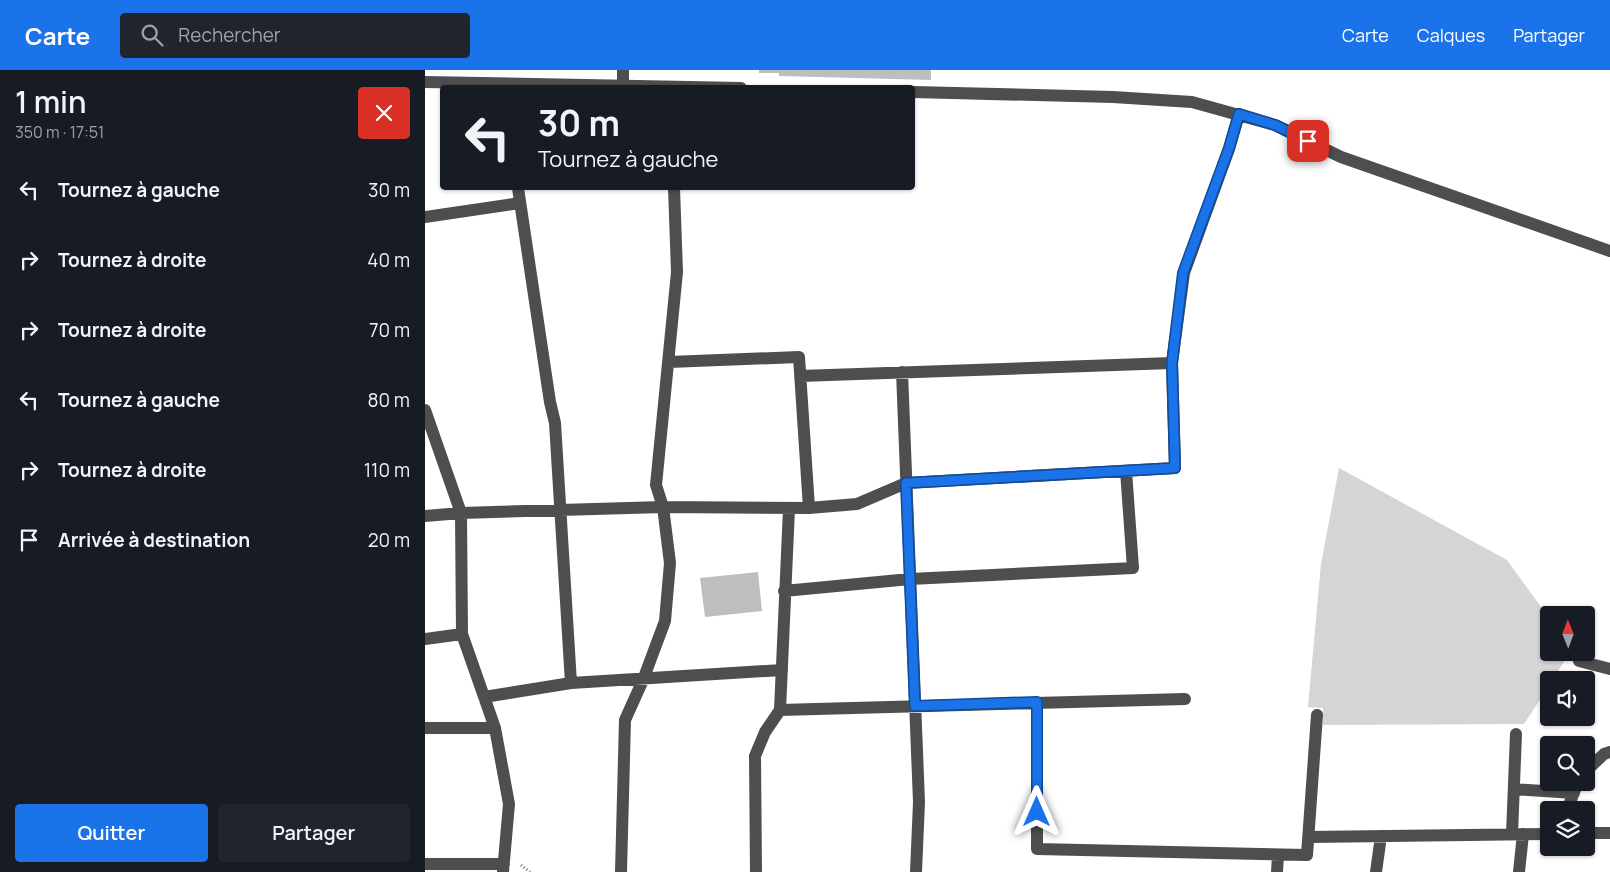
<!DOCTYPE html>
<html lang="fr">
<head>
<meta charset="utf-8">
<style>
  body { margin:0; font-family:Manrope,sans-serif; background:#20242c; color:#f1f3f6; height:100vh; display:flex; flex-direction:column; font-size:19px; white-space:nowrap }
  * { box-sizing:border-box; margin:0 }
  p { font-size:16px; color:#9ea1a6 }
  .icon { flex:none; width:28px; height:28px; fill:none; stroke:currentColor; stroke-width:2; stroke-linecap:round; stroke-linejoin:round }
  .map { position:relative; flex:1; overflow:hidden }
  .sheet { display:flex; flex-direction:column; background:#171b24; width:425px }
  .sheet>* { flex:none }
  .banner { position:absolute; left:15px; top:15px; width:475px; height:105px; border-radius:5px; box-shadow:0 1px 4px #0004; background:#171b24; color:#f1f3f6; overflow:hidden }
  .needle { width:32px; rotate:359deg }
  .buttons { position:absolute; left:1115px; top:536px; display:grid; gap:10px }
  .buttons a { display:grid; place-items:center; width:55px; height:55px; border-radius:5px; background:#171b24; box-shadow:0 1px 4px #0004; font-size:25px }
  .pin { position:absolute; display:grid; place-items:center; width:42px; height:42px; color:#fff; margin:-21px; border-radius:10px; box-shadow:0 2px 8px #0006 }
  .me { position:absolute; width:55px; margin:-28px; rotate:0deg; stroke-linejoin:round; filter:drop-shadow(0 0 4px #0008) }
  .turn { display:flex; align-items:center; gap:18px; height:105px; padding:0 15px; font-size:22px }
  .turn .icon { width:65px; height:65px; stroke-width:2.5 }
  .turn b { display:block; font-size:35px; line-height:42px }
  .round { display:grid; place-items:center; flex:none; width:52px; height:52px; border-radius:5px; background:#20242c }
  .summary { display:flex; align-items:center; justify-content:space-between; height:85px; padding:0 15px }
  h1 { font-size:30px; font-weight:600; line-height:38px }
  .action { display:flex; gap:10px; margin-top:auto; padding:10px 15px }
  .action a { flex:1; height:58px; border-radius:5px; background:#1a73e8; color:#fff; font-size:20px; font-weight:600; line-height:58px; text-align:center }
  .action a+a { background:#20242c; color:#f1f3f6 }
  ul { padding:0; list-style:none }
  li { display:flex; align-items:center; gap:15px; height:70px; padding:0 15px }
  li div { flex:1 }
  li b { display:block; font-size:19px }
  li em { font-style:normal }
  header { display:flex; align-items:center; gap:30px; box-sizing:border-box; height:70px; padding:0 25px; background:#1a73e8; color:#fff }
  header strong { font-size:24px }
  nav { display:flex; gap:28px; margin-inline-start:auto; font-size:18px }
  .search { width:350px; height:45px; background:#20242c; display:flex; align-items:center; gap:12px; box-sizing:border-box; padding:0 18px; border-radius:5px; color:#9ea1a6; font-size:19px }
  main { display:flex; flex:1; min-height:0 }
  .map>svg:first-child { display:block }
  .green { fill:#d5d5d5 }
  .building { fill:#bebebe }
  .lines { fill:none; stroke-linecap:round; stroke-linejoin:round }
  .path { stroke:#707070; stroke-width:3; stroke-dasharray:1 2.5; stroke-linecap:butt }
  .minor { stroke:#4e4e4e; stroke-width:12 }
  .route-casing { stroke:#114b97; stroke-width:12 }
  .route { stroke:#1a73e8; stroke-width:9 }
</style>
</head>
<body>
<header>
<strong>Carte</strong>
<div class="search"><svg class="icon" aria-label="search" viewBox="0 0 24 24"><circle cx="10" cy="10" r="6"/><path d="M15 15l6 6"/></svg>Rechercher</div>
<nav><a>Carte</a><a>Calques</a><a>Partager</a></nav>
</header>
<main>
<section class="sheet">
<div class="summary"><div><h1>1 min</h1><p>350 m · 17:51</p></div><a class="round" style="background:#d93025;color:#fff"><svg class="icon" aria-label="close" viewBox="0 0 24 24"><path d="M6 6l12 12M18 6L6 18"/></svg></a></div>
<ul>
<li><svg class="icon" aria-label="left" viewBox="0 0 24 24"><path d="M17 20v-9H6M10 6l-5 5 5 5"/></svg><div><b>Tournez à gauche</b></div><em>30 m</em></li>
<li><svg class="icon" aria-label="right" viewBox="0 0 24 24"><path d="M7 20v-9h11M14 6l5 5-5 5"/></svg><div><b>Tournez à droite</b></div><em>40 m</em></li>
<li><svg class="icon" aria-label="right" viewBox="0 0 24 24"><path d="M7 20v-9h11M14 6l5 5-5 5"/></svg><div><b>Tournez à droite</b></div><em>70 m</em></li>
<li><svg class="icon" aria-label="left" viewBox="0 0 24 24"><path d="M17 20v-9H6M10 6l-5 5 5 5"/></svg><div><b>Tournez à gauche</b></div><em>80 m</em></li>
<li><svg class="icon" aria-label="right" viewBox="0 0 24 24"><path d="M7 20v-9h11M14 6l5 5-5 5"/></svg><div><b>Tournez à droite</b></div><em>110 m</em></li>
<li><svg class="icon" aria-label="arrive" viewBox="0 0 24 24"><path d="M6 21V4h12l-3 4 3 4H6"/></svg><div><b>Arrivée à destination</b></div><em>20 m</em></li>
</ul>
<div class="action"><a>Quitter</a><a>Partager</a></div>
</section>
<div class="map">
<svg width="1185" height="802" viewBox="0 0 1185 802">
  <rect width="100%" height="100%" fill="#fff"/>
  <path class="green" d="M914,398L1082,490L1124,548V582L1145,583L1127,610H1124V616L1099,654L898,655V638L883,637L896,494Z"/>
  <path class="building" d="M334,0H506V10L354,6V3H334Z
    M333,502L337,541L280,547L275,508Z"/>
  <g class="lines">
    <path class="path" d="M96,795L105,802"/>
    <path class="minor" d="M0,12L316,18
      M198,15V0
      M488,22L688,27L767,32L850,55L916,87L1185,181
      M93,118L125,332L130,353L146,613
      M0,147L95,133
      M244,292L374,287L384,438
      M477,302L494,732L491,802
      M375,306L747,293
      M0,340L36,443L37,564L70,658L84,734L78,802
      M0,446L36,443L238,437L384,438L432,434L481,413L750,398L747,293L759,203L804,79L814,44
      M359,521L485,509L708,498L701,401
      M0,569L37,564
      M1154,591L1185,599
      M59,627L146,613L357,600
      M612,633V779L882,785L892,645
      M355,640L760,629
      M0,658H70
      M1161,701L1179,684L1185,682
      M1089,719L1149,723
      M1142,740L1153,712
      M1161,763H1185
      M1087,764L1091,664
      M884,767L1124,764
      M0,794H79
      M196,802L200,650L218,610L240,551L245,493L238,437L231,415L252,202L249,118
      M331,802L330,686L340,662L355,640L364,439
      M852,802L853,785
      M951,802L956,766
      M1094,802L1098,764"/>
  </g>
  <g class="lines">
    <defs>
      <path id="route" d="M612,742V632L490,636L481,413L750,398L747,293L758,203L804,78L814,44L850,55L883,71"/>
    </defs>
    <use href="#route" class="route-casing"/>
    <use href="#route" class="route"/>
  </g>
</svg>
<div class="buttons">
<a><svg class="needle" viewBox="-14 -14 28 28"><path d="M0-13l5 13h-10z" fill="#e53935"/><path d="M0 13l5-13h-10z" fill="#9ea1a6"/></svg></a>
<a><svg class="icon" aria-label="sound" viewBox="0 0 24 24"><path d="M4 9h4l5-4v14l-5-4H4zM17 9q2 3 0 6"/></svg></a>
<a><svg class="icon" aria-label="search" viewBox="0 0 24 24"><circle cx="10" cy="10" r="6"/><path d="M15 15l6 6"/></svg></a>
<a><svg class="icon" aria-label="layers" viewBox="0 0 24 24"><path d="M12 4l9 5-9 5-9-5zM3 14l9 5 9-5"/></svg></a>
</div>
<div class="pin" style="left:883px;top:71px;background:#d93025"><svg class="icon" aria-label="arrive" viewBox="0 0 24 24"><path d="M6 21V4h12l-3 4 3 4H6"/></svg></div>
<svg class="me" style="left:612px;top:742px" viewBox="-20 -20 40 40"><path d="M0-17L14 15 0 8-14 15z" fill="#1a73e8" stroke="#fff" stroke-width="4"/></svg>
<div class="banner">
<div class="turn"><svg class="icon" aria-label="left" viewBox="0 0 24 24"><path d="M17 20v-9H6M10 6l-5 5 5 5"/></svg><div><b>30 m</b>Tournez à gauche</div></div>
</div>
</div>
</main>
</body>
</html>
